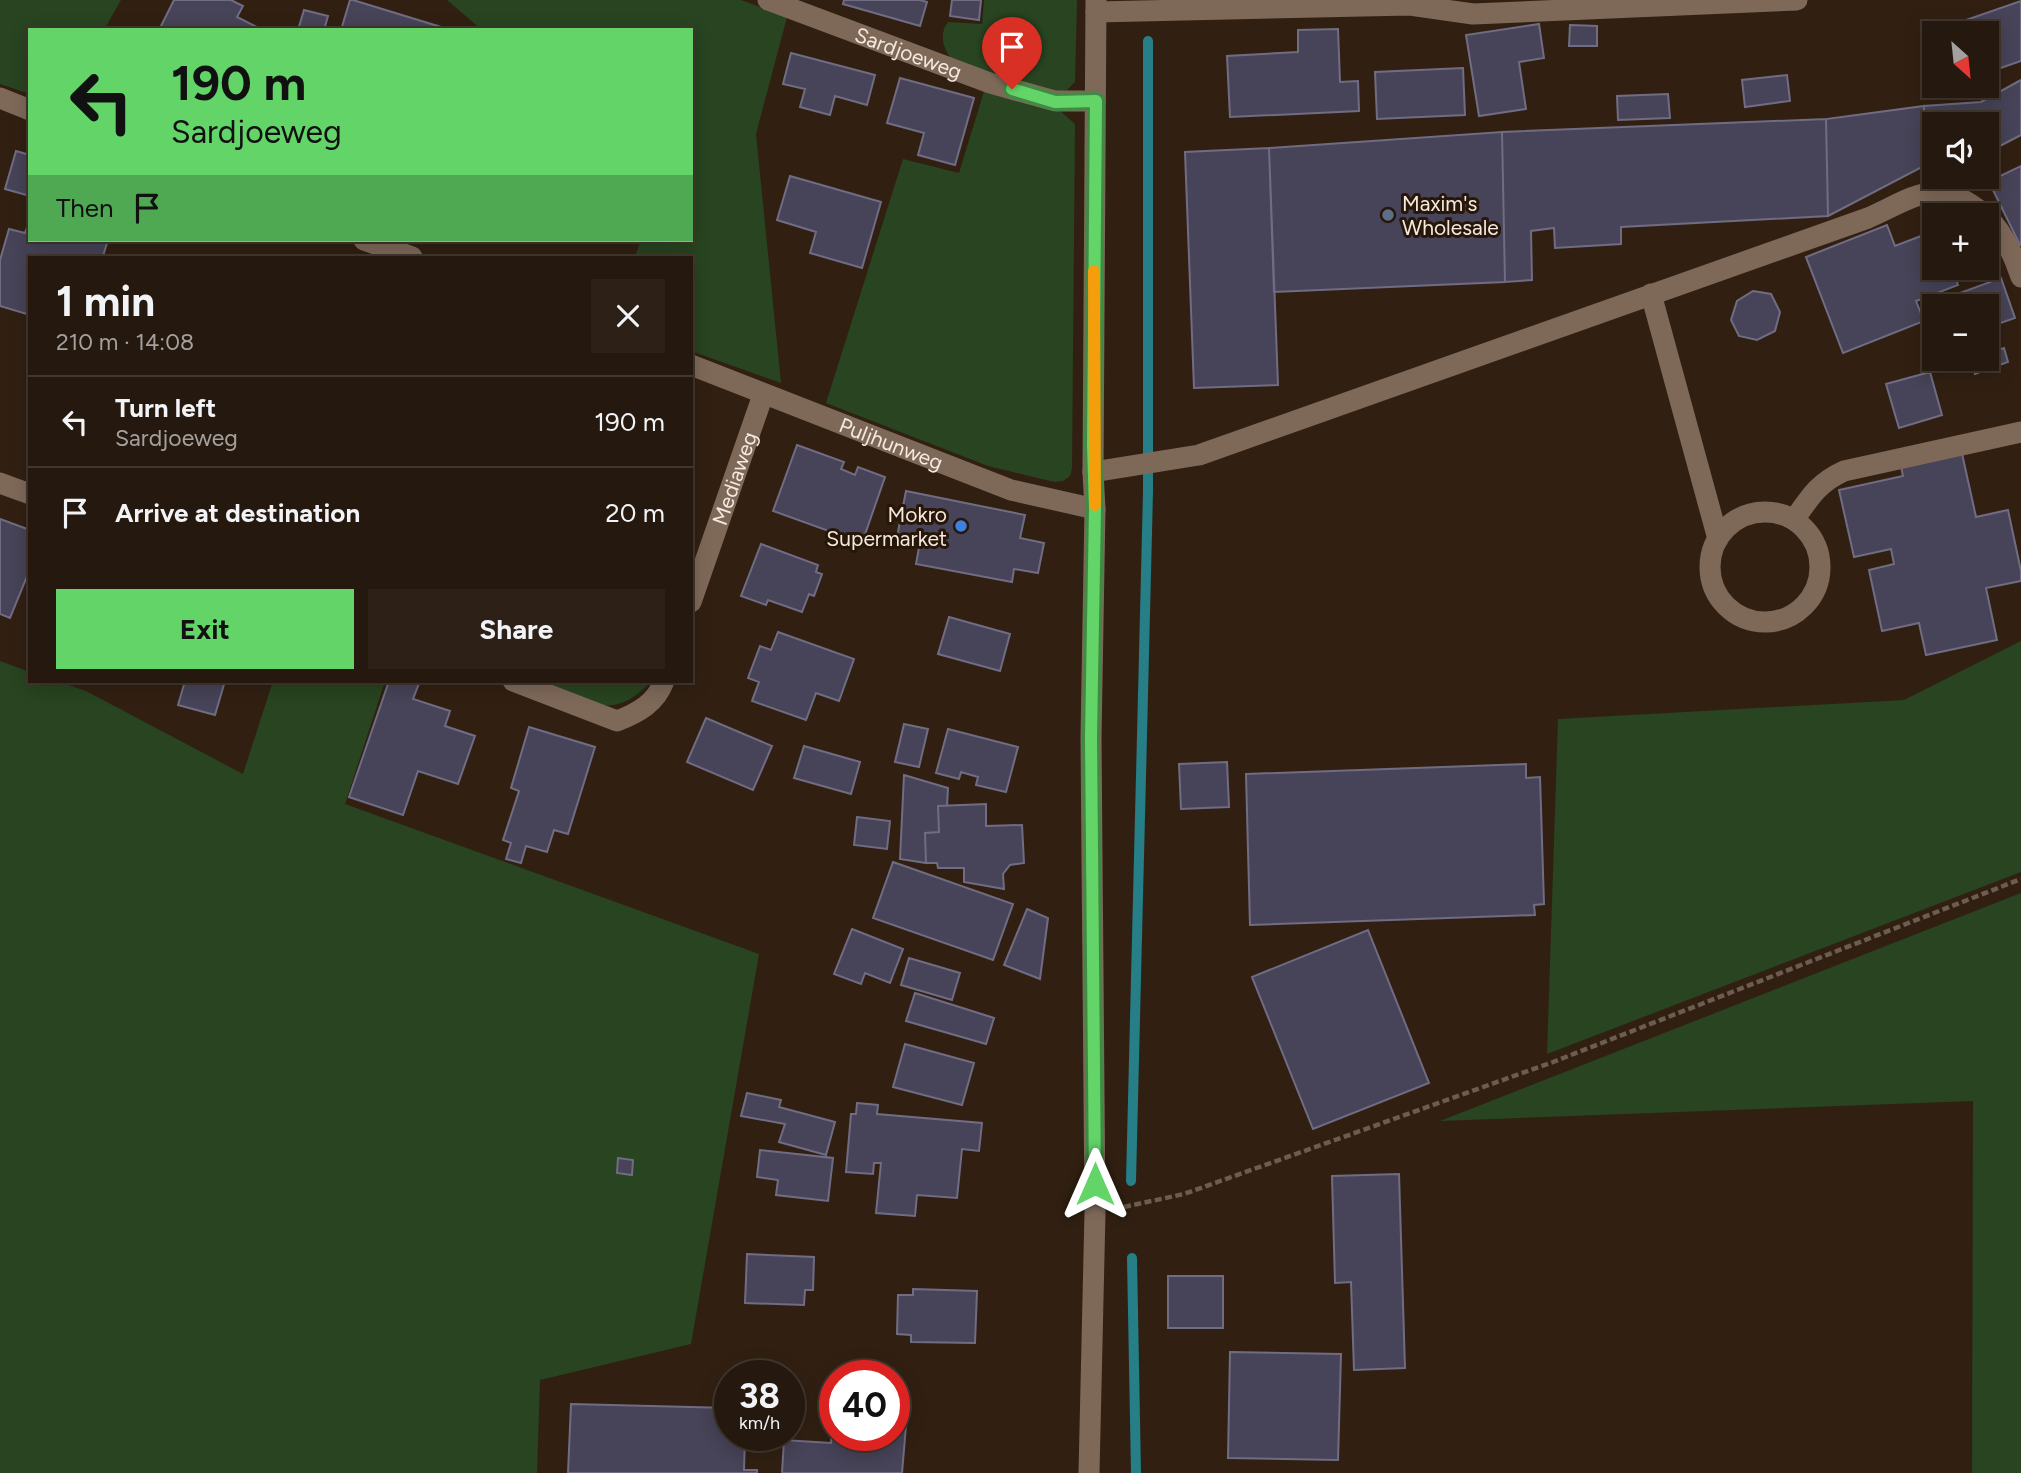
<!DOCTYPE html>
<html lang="en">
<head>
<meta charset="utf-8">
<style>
  body { margin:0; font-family:Figtree,sans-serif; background:#2d2117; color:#f1f3f6; height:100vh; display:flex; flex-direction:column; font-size:26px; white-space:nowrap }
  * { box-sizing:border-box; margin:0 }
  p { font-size:23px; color:#a3a09e }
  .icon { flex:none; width:38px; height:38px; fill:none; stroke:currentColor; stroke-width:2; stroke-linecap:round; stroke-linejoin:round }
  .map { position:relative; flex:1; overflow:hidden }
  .drawer { position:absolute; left:28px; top:256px; width:665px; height:427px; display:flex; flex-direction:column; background:#25180e; border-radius:0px; box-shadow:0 4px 18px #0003,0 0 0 2px #42372e }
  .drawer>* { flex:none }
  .hud { position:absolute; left:28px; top:28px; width:665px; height:214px; border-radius:0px; box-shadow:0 4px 18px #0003,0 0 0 2px #42372e; background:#63d468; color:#111; overflow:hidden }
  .needle { width:46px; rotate:153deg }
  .fabs { position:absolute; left:1922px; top:21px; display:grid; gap:14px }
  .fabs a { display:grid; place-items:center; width:77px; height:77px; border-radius:0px; background:#25180e; box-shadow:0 4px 18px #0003,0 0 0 2px #42372e; font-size:35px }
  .speed { position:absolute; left:714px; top:1360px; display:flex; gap:14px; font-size:35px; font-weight:700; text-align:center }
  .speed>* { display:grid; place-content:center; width:91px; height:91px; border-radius:50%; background:#25180e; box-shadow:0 4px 18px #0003,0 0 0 2px #42372e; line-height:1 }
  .speed small { font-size:18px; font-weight:400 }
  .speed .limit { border:10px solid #d22; background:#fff; color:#111 }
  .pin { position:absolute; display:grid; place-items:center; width:60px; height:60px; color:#fff; margin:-72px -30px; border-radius:50% 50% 50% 0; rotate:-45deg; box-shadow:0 0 7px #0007 }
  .pin .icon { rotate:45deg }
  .me { position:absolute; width:77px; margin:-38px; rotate:0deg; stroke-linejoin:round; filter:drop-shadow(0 0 5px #0008) }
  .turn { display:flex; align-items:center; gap:24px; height:147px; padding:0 28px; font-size:32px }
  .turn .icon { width:91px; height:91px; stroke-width:2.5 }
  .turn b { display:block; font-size:49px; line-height:60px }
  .then { display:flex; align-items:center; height:66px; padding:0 28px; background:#0003; gap:14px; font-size:26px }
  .round { display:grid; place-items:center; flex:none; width:74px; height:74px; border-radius:0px; background:#2d2117 }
  .head { display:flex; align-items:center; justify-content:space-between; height:119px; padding:0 28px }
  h1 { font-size:42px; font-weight:700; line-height:52px }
  .cta { display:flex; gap:14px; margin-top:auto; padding:14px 28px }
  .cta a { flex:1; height:80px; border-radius:0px; background:#63d468; color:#111; font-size:28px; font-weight:700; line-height:80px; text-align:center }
  .cta a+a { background:#2d2117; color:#f1f3f6 }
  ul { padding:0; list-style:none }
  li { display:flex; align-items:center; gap:21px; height:91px; padding:0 28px; border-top:2px solid #42372e }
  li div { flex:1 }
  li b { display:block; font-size:26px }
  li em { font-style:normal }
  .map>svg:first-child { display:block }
  .green { fill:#284420 }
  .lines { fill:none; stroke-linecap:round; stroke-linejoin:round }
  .stream { stroke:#267e87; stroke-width:10 }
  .building { fill:#474358; stroke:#706c83; stroke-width:2 }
  .path { stroke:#6d5d51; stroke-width:4.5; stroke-dasharray:7 3.5; stroke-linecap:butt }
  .service { stroke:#7e6959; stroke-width:21 }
  .minor { stroke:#7e6959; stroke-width:21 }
  .tertiary { stroke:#7e6959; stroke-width:21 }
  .route-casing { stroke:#408a44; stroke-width:18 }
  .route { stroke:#63d468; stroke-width:12 }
  .slow { stroke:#f59e0b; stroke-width:12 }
  .service-dot { fill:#5c6f8a; stroke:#271709; stroke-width:2.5 }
  .shop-dot { fill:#3f7fe0; stroke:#271709; stroke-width:2.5 }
  .labels { text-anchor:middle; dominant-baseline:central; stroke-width:6; stroke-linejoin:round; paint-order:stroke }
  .street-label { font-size:21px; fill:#f4e8df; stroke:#271709 }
  .poi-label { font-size:21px; fill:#f4e8df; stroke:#271709; text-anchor:start }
</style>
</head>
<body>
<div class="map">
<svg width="2021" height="1473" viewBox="0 0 2021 1473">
  <rect width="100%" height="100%" fill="#312012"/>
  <path class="green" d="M0,0H121L104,30H30V94L0,84Z
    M447,0H741L787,17L756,134L781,383L691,351V257H635L641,240H691V30H482Z
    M984,0H1077L1075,82L1067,90L1053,93L954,62C944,51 938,35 948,22L982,24Z
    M985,88L1059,110L1075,124L1072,468L1070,476L1063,481L1054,482L988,466L826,403L903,159L959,173Z
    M2021,641V872L1547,1054L1558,719L1904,700Z
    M0,661L30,672V681H57L86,691L243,774L273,681H385L345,804L759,954L691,1344L540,1380L537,1473H0Z
    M531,681H652C636,696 623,708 600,705Z
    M2021,893V1473H1972L1973,1101L1440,1121Z"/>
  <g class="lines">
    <path class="stream" d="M1131,1181L1148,492V41
      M1132,1258L1136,1473"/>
  </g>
  <path class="building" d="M174,0H231L243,6L237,17L263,30H159Z
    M350,0H353L441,27L440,30H341Z
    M844,0H920L927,2L920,26L843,4Z
    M952,0H981L979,20L950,16Z
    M2021,1V61L1986,73V33H1964L1960,22Z
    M304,10L328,16L324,30H298Z
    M1539,24L1544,58L1519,62L1526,109L1479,116L1466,35Z
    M1570,25L1597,26V46H1569Z
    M1338,29L1340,82L1358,81L1359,111L1230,117L1227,56L1298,52V30Z
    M791,53L875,75L867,105L835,96L830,115L800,107L805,89L783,84Z
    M1463,68L1465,115L1377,119L1375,72Z
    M1787,75L1790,101L1745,107L1742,80Z
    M900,78L974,98L955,165L918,155L924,133L887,123Z
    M2021,80V135L1998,147L1986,150V124H1934V164L1924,166V106L1981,102Z
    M1668,94L1670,118L1618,120L1617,96Z
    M1924,106V166L1828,216L1826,119Z
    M1826,119L1828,216L1621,227V244L1555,248L1554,228L1531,231L1532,280L1505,282L1502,132Z
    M1502,132L1505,282L1274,292L1269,148Z
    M1269,148L1278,385L1194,388L1185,152Z
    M16,151L30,155V196L5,189Z
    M2021,166V244L2020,245L1992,188L1999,184L1996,178Z
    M790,176L881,202L862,268L810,253L816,232L777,220Z
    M30,219V240H108L103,256L107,257H30V315L0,306V260L9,229L25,233Z
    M1887,225L1895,246L1934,231V268H1952L1958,285L1916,301L1924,321L1843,353L1806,257Z
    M2001,278L2015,318L1986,328V306H1961L1957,294Z
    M1753,291L1771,294L1780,312L1775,331L1757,340L1739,336L1731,320L1737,301Z
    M2004,348L2008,362L1975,374L1971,359H1986V354Z
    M1930,372L1942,415L1899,428L1886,384Z
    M797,445L844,462L841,469L855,475L858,467L885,477L862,543L773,511Z
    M1961,449L1976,517L2008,510L2021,571V581L1986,588L1997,640L1926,655L1919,623L1882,631L1869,570L1894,564L1891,549L1854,557L1839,490L1903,476L1900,462Z
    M906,491L1025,515L1020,538L1044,543L1038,573L1014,569L1012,582L916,564L920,542L897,537Z
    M0,519L30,530V569L10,618L0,614Z
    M761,544L818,565L816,572L822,574L814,596L809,594L802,612L768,600L766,605L741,596Z
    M949,617L1010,634L1000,671L938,654Z
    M778,632L854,659L839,701L816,693L806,720L752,701L759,682L748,678L760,646L771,650Z
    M185,681H225L215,715L178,705Z
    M389,681H420L413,699L450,711L445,726L475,736L458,784L418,771L403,815L349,797Z
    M706,718L772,746L753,790L687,762Z
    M904,724L928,729L919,767L895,762Z
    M529,727L595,747L568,834L554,830L547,852L526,846L521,863L506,859L511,843L503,840L519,791L511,788Z
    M948,729L1018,747L1006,792L976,785L978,777L961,772L959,779L936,773Z
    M804,746L860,762L851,794L794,778Z
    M1227,762L1229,807L1181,809L1179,764Z
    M1526,764V778L1540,777L1544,904L1534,905L1535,915L1250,925L1246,774Z
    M904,775L948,788L947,806H938L939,832L925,833L926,863L900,859Z
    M986,804V826L1022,825L1024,863L1010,865L1003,874L1004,889L964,882V868H938L937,863H926L925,833L939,832L938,806Z
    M857,817L890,821L887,849L854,845Z
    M893,862L1013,904L993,960L873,918Z
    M1027,909L1048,918L1040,979L1004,965Z
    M852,929L903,949L890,983L865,973L861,984L834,974Z
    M1368,930L1429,1083L1313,1129L1252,977Z
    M909,958L960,973L952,1000L901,985Z
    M915,993L994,1018L986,1044L906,1021Z
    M905,1044L974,1063L962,1105L893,1087Z
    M747,1093L781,1100L779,1107L835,1122L826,1155L779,1142L785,1124L741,1116Z
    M857,1103L878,1105L877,1114L982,1123L979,1151L962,1149L957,1198L917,1195L915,1216L876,1213L881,1163H874L873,1174L846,1172L851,1114H856Z
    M760,1150L833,1158L828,1201L776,1195L778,1180L757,1177Z
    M618,1158L633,1160L632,1175L617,1173Z
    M1399,1174L1405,1368L1354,1370L1351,1282L1335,1283L1332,1176Z
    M747,1254L814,1257L813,1290H805L804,1305L745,1303Z
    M1168,1276H1223V1328H1168Z
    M913,1289L977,1291L975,1343L911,1342V1335L897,1334L898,1295H913Z
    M1230,1352L1341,1354L1338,1460L1228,1458Z
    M571,1404L730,1408V1435H745L744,1470H757V1473H568Z
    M834,1409L835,1435H894V1413L907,1414L902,1473H782L784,1440L831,1443Z"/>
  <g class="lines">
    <path class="path" d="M1124,1207L1184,1194L1553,1062L2021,879"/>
    <path class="service" d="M1096,12L1410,5L1473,14L1797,0
      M1986,216C2004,232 2014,256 2021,277
      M1651,294L1718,539
      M1093,472L1199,455L1868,218C1917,196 1938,175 1985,215
      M1710 567a55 55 0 1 1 110 0a55 55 0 1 1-110 0Z
      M1794,520C1810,497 1818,483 1844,471L2021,432"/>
    <g class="minor">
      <path id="s1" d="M768,0L990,83L1055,101H1095"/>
      <path d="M0,98L30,110"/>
      <path d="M364,240L412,257"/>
      <path id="s2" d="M691,365L1011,490L1095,509"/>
      <path d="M0,483L30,494"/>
      <path id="s3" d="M691,602L763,395"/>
      <path d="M513,681L617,721C638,713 656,703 664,681"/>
    </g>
    <path class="tertiary" d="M1089,1473L1095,1212L1091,737L1095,509L1093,472L1096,0"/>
  </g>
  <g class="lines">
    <defs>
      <path id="route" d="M1012,89L1055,102L1096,101L1093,445L1095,509L1091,737L1095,1184"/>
    </defs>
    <use href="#route" class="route-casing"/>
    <use href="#route" class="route"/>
    <path class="slow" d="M1094,271L1095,505"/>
  </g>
  <circle class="service-dot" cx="1388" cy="215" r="7"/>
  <circle class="shop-dot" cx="961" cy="526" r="7"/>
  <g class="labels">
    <g class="street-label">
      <text stroke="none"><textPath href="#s1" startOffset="150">Sardjoeweg</textPath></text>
      <text stroke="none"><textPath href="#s2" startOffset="215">Puljhunweg</textPath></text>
      <text stroke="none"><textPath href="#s3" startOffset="131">Mediaweg</textPath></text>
    </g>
    <g class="poi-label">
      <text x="1402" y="203">Maxim's<tspan x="1402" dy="24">Wholesale</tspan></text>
      <text x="947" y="514" text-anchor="end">Mokro<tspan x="947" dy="24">Supermarket</tspan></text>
    </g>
  </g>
</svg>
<div class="fabs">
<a><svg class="needle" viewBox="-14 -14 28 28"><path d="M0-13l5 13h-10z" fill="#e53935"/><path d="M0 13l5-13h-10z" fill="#a3a09e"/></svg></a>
<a><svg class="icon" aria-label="sound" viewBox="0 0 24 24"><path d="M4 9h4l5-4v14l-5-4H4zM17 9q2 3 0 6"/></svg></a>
<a>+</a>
<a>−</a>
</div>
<div class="speed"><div>38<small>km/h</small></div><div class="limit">40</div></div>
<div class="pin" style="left:1012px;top:89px;background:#d93025"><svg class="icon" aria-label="arrive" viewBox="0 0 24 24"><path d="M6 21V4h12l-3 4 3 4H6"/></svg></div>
<svg class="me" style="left:1095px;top:1184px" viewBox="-20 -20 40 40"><path d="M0-17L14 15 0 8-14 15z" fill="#63d468" stroke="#fff" stroke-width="4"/></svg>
<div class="hud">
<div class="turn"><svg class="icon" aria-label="left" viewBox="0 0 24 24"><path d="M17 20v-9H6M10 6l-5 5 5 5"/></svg><div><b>190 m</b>Sardjoeweg</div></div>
<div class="then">Then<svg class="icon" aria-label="arrive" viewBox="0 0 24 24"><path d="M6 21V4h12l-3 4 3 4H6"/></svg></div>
</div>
<section class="drawer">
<div class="head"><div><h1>1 min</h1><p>210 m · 14:08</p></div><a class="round"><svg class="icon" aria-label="close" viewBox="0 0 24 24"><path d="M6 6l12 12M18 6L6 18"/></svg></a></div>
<ul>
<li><svg class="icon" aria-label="left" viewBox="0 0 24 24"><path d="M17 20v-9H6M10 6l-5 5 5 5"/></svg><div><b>Turn left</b><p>Sardjoeweg</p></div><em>190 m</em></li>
<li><svg class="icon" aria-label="arrive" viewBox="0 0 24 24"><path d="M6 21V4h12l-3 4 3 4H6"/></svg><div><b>Arrive at destination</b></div><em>20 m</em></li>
</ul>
<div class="cta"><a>Exit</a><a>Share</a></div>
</section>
</div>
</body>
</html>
